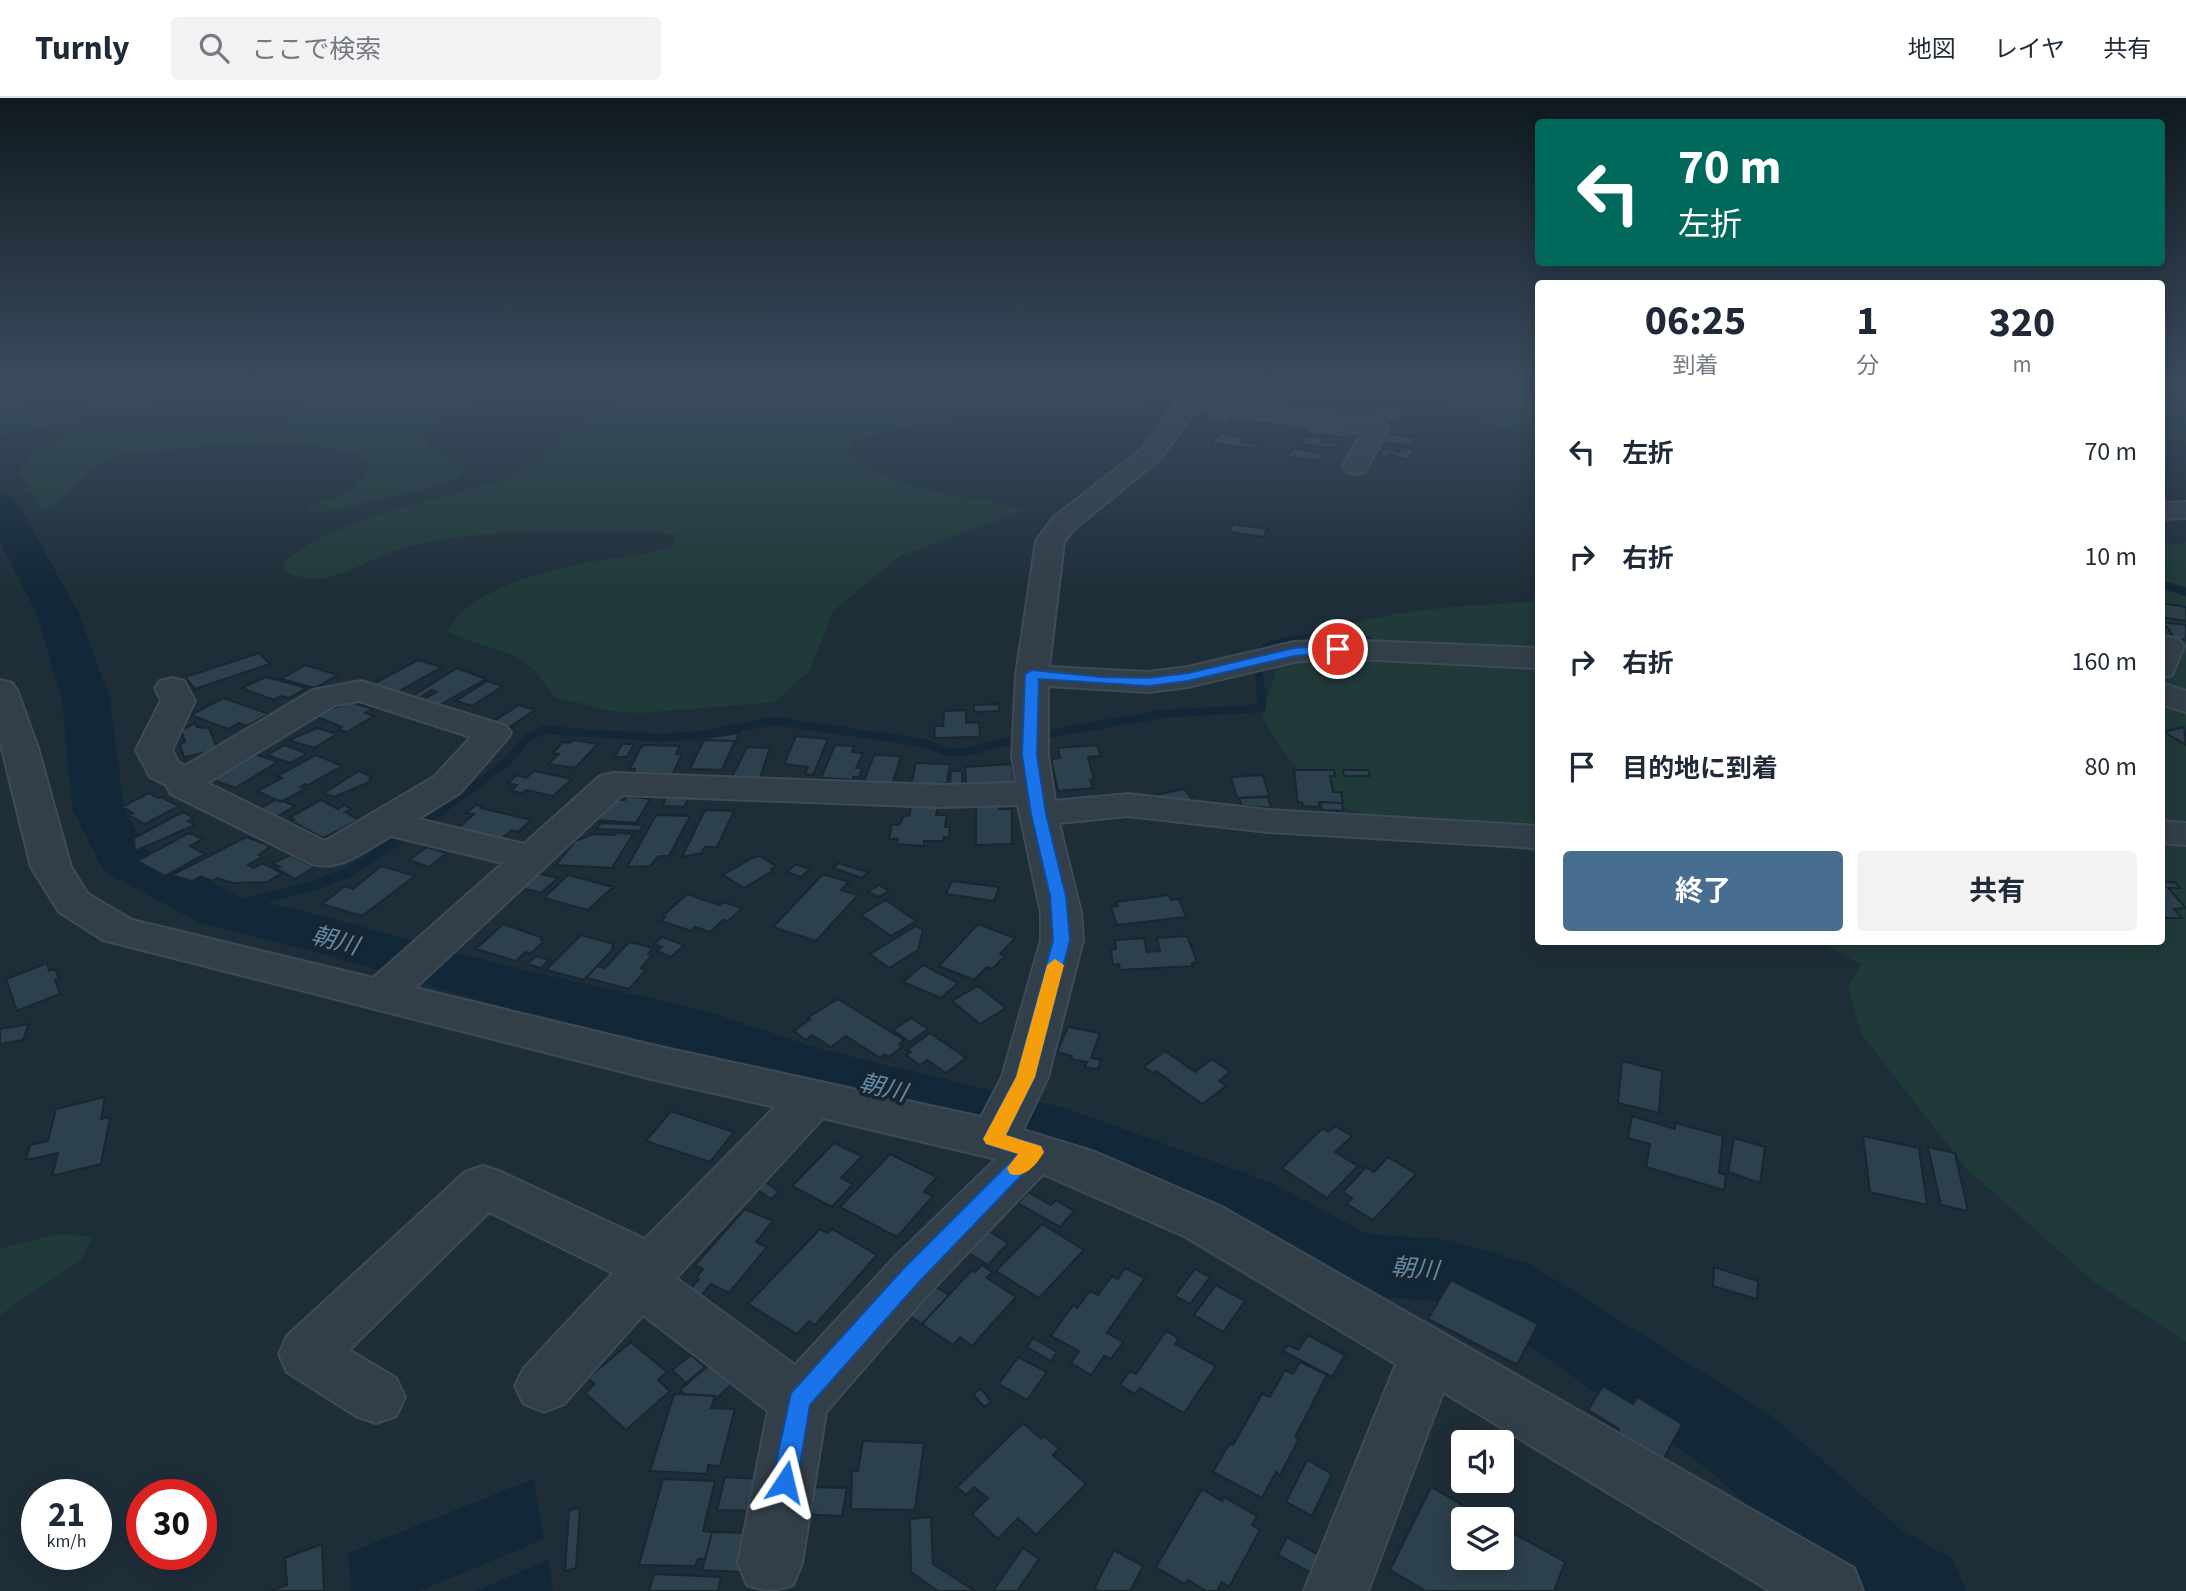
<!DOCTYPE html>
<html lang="ja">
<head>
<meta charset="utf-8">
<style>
  body { margin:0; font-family:"Source Sans 3","Noto Sans JP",sans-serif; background:#f2f2f3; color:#1f2937; height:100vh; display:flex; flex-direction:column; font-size:26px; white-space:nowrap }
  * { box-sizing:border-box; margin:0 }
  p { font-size:23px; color:#747a83 }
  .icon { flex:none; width:38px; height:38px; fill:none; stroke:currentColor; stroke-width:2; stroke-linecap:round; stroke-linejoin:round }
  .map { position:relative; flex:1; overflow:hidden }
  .panel { position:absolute; left:1535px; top:182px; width:630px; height:665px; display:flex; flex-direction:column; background:#fff; border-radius:7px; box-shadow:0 4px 18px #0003 }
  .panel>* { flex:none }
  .hud { position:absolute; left:1535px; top:21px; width:630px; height:147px; border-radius:7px; box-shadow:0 4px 18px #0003; background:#00695c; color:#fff; overflow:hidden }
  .buttons { position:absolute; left:1451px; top:1332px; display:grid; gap:14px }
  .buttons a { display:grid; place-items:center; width:63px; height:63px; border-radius:7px; background:#fff; box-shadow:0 4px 18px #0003; font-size:35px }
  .speed { position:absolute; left:21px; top:1381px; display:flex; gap:14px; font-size:35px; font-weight:700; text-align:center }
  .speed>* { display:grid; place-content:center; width:91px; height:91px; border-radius:50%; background:#fff; box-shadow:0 4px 18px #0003; line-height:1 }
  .speed small { font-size:18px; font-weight:400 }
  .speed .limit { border:10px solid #d22; background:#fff; color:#111 }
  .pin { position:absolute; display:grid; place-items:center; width:60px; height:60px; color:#fff; margin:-30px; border:4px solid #fff; border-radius:50%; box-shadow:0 2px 7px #0007 }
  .me { position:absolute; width:77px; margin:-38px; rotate:10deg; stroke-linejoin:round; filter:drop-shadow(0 0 5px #0008) }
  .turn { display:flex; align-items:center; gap:24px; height:147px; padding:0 28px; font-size:32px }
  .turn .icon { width:91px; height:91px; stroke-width:2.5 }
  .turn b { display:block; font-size:49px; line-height:60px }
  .eta { display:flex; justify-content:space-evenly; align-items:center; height:119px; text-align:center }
  .eta b { font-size:42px; font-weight:700; line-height:49px }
  .cta { display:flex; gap:14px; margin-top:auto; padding:14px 28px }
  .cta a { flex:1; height:80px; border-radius:7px; background:#476d91; color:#fff; font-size:28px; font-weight:700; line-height:80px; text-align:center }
  .cta a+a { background:#f2f2f3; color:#1f2937 }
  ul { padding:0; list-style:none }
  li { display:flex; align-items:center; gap:21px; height:105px; padding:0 28px }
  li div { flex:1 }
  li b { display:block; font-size:26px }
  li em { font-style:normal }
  header { display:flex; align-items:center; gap:42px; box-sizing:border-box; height:98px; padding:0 35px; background:#fff; border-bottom:2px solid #e0e1e3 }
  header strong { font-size:33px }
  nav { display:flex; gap:38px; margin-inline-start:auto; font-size:24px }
  .search { width:490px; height:63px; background:#f2f2f3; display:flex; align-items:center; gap:18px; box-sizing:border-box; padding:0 24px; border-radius:7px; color:#747a83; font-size:26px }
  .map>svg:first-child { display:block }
  .green { fill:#203a39 }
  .water { fill:#122737 }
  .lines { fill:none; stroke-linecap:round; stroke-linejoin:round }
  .stream-far1 { stroke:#122737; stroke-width:8 }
  .stream { stroke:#122737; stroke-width:10 }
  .river { fill:#122737; fill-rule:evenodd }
  .building { fill:#2d404d; stroke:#1a2630; stroke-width:2 }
  .minor-casing { stroke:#3e4b56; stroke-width:4 }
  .minor { fill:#323f49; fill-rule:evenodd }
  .route { fill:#1a73e8; stroke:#114b97; stroke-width:2 }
  .slow { fill:#f59e0b }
  .labels { text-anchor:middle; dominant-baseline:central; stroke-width:7; stroke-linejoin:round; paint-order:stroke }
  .near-water-label { font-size:24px; font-style:italic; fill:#618ba9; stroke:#18242e }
</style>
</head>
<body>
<header>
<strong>Turnly</strong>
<div class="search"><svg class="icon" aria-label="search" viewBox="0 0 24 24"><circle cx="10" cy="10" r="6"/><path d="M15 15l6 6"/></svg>ここで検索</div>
<nav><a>地図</a><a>レイヤ</a><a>共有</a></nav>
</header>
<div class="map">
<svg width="2186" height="1493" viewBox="0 0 2186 1493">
  <rect width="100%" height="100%" fill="#1e2e39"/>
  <path class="green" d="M127,285H517C485,298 448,313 424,338L428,349L467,366L459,379L434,389L321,415L306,411C326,400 371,392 368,363L356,356L295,344L223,346L146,354L117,358L95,369L54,409L40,411L20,374C50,311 181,336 237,332C260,331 283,322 305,315L309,307L218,298H183L167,300L122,316L0,337V301C19,300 26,307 43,310C73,314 103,301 127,285Z
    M655,285H1169L1168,290L1138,309L981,319L900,330L854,343L849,357C905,395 963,398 1028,411L900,458L833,513L810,572L775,604L641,615L611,613L554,599C523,547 497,557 448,534C462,495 545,472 583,465C614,459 645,459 674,447L675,437L652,434C570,435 483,428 403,450C363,461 325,497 283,472L285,462L312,444L374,417L507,381L538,362L576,326Z
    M1384,285H1538V334L1495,330L1441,305L1393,292Z
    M2161,285H2186V344L2161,341Z
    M2186,444V1244L2093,1183L1965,1069L1862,937L1848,889L1861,866L1820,844H2161V448Z
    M1538,503V756L1349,712L1289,662L1262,619C1267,606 1275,567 1284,559C1340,509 1466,509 1538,503Z
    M58,1136L93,1139L81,1162L9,1210L0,1219V1151Z"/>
  <path class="water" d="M533,1381L544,1441L419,1493H351L348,1455Z
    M548,1462L553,1493H476Z"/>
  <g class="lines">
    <path class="stream-far1" d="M2161,486L2186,494
      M1260,553C1294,534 1332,541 1369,543
      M1037,638L1162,616L1262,610L1259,575
      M414,733L508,663L528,639L544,632L660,640L699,637L775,623L925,645L946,654H966L1023,640"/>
    <path class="stream" d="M220,812L318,786L349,774L416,731"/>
    <path class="river" d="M0,396L13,399L19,407L78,514L110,601L124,710L145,750L238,798L334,821L499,866L702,912L820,951L1068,1011L1272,1085L1367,1136L1448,1142L1530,1166L1772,1318L1900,1431L1952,1461L1966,1493H1836L1712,1374L1479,1214L1448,1204L1356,1197L1329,1188L1222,1125L1054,1059L810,996L689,953L499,908L322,856L200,825L104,773L72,710L62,601L36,514L0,444Z"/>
  </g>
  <path class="building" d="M1228,288L1250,290L1238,306L1217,304Z
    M1379,305L1407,309L1397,325L1369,321Z
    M1313,307L1349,311L1348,314L1340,313L1337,319L1308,316Z
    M1212,312L1236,316L1227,326L1203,322Z
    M1309,327L1339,331L1338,334L1350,335L1347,340L1304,335Z
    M1220,335L1245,339L1241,343L1259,346L1254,351L1211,345Z
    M1388,336L1416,340L1412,348L1383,345Z
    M1306,338L1325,340L1322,345L1339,344L1332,350L1301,346Z
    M1401,349L1415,351L1408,362L1389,356L1387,359L1379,358L1383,351L1399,354Z
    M1294,350L1324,356L1317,363L1286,358Z
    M1233,426L1268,431L1263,439L1229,434Z
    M2161,505L2186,509V523L2161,519Z
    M2161,524L2186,527V542L2174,540L2167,529H2162Z
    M259,555L270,566L195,591L185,579Z
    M418,562L442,569L394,596L369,588Z
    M305,567L338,577L315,590L281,581Z
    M457,570L486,581L436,609L419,604L437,594L432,592L417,601L411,599Z
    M266,579L306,590L289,600L280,598L274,602L242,590Z
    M487,583L503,588L472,608L456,603Z
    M223,600L269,616L247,628L239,625L228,631L191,617Z
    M350,604L373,611L365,615L374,618L347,634L338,632L342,629L313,617Z
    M999,606V613L974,614V607Z
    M519,607L535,612L508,630L491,625Z
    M966,612V625L979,624L980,639L934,640L935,628H943L944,613Z
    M195,625L197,629L209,630L218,652L184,659L180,646L185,644L181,632Z
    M2184,629L2186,647L2164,634Z
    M317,630L337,636L314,650L289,642Z
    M739,635L736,643L706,642L707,640Z
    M796,638L828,641L813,677L805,676L808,669L784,666Z
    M573,642L598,646L575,670L548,666L559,656L553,655L563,644L570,645Z
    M704,642L735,643L722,672L690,671Z
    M622,646H634L627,659H615Z
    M285,647L303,654L306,656L290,665L267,657Z
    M645,647L680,648L676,656H682L672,677H632L635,671H630L641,649Z
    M835,647L854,648L852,654L863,655L856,670H862L859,679H853V682L821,680Z
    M1097,647L1101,658L1088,659L1094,681L1090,682L1093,690L1058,693L1051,661L1060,660L1058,650Z
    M747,649L770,650L760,680L732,679Z
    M251,655L278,664L235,690L211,681Z
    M316,657L342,668L308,687L305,686L300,689L305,691L281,704L257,693L282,680L277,678Z
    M874,657L901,658L892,687L863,686Z
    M916,665L950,666L947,684L943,688L911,687Z
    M1012,666L1014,685H966L965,669Z
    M1294,672H1334L1335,678H1330L1333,694H1341L1343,705L1319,704V709L1303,708L1302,704H1298Z
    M1343,672H1368L1370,678H1344Z
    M359,673L372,679L369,681L372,683L334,699L324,695Z
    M534,673L572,681L553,698L526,692L522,695L511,693L517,687L508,685L517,677L526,680Z
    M951,673H962V689L950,690Z
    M1263,677L1269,698L1237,700L1231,679Z
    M1184,691L1194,703L1149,698Z
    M149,695L158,700L161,699L179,708L145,726L129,717L133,715L122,709Z
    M668,696L690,697L684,709L662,708Z
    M627,698L650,701L636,725L594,722L611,701L625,702Z
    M1268,699L1271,710L1242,708L1239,700Z
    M275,702L283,703L295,708L275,720L256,712Z
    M321,702L338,711L344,707L351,711L345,714L359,722L323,740L291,723L294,722L290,719Z
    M1321,704L1342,705L1343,713L1322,712Z
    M998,706L999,711H1012V746L976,747V707Z
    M476,707L483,708L481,710L531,722L518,734L512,732L501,741L457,731L474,716L466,715Z
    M911,709H938L936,717H947L945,729H950L949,740L944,739L943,743H924V748L896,746L898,741H889L892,726L899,727L904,718H909Z
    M705,712L734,713L717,749H705L702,755L682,759Z
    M183,714L194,720L188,723L195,727L135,753L134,740Z
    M656,717L690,718L669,758H659L650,768L627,769Z
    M601,725L643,727L640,733L597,731Z
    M189,735L203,741L190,748L205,756L165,778L137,763Z
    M616,735L633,736L612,770L556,767L575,743L594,736L615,737Z
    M246,739L271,748L259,757L262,759L248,767L254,770L262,765L282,775L267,784L233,785L217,780L212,783L201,778L192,783L172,777Z
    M427,749L447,755L429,769L409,762Z
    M291,757L315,769L295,781L276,770L280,769L272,765Z
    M760,758L776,768L771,771L773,773L744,790L723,777L752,760Z
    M838,765L868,774L862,780L833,770Z
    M796,766L810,771L801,779L787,774Z
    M381,768L415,778L362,818L322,806L345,788L353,791Z
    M538,775L558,780L541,795L522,790Z
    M823,776L849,784L841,792L858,797L816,843L773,829Z
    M568,777L613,789L588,812L544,800Z
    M952,783L999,789L994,803L946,796Z
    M2161,783L2176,785L2180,790H2168L2186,810L2174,811L2182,820H2161Z
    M879,787L889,793L878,799L868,794Z
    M687,796L719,807L724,804L742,810L728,823L723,822L710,834L695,829L691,833L661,823L665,819L663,818Z
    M1169,797L1171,802L1179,801L1186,819L1117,827L1111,809L1118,808L1116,804Z
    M886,802L916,823L891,838L861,817Z
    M503,826L543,840L541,842L544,843L530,856L525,854L516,863L476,851Z
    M978,826L1015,840L1000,856L1005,858L992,871L987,869L974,882L939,868Z
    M916,828L923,832L918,852L889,870L870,856Z
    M581,837L614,846L612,849L614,850L584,882L546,872Z
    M1187,838L1197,864L1192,865L1193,868L1120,872L1119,866L1113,867L1111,852L1116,851L1115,842L1144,840L1147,854L1160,853L1157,840Z
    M662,839L684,847L671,859L657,853L662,849L654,846Z
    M629,844L653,850L648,856L652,857L641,870L646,872L629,891L586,880L597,868L605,870Z
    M536,858L549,862L541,870L527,866Z
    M47,865L49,873L55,871L59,881L55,882L60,896L17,913L6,881Z
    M923,867L958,885L941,900L903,884Z
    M978,888L1006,910L980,926L952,903Z
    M838,901L904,942L899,946L903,948L889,959L885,956L880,960L846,938L831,949L812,937L806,942L794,933L810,921L807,920Z
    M911,920L928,931L910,944L893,932Z
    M29,926L23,942L0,946V931Z
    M1068,929L1100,935L1091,960L1101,962L1098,971L1085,969L1087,964L1071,961L1072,958L1057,954Z
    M930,935L966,960L946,975L927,962L920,967L906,957L911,954L907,952Z
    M1165,953L1195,974L1212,961L1230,974L1219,983L1226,988L1202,1006L1156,973L1153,975L1144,969Z
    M1622,963L1662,973L1659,1015L1618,1005Z
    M105,999L101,1021L110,1019L101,1066L52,1078L58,1055L26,1062L30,1047L48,1043L56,1011Z
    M671,1013L734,1034L710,1064L646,1043Z
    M1632,1018L1675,1031L1676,1025L1723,1038L1719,1075L1726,1077L1724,1092L1646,1069L1650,1046L1628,1040Z
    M1335,1028L1352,1038L1335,1054L1358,1068L1327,1100L1282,1070L1323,1030L1328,1034Z
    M1863,1038L1919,1050L1927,1107L1870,1094Z
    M1734,1040L1765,1049L1760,1085L1728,1074Z
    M834,1045L862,1058L841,1080L853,1086L832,1109L792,1088Z
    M1928,1049L1955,1055L1968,1113L1941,1107Z
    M890,1056L937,1079L924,1094L933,1098L897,1139L840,1109Z
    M1388,1059L1416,1076L1373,1122L1347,1106L1352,1100L1343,1094L1366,1069L1374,1074Z
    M765,1084L779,1094L771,1101L756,1091Z
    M1028,1094L1051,1107L1056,1102L1074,1113L1060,1129L1018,1105Z
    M745,1111L773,1123L756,1144L767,1149L729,1195L711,1186L701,1198L690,1192L699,1181L696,1180L703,1171L695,1167Z
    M1042,1126L1084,1152L1039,1200L996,1173Z
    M984,1130L1008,1145L988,1167L964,1152Z
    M820,1131L827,1135L832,1131L877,1157L815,1227L809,1223L797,1236L748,1206Z
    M982,1167L992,1174L987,1180L1016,1199L972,1248L960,1239L953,1247L922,1226L972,1172L975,1174Z
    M1714,1169L1758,1183L1757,1201L1713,1188Z
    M1125,1170L1145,1180L1107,1235L1123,1244L1111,1261L1104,1258L1091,1277L1071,1265L1079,1253L1051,1238L1073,1207L1077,1210L1090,1193L1098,1197L1112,1178L1118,1181Z
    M1195,1171L1210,1179L1190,1206L1175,1198Z
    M1451,1182L1538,1226L1517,1267L1428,1221Z
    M926,1183L949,1197L922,1226L899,1211Z
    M1216,1187L1245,1203L1223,1234L1194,1217Z
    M1166,1233L1179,1240L1175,1246L1216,1268L1184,1315L1140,1290L1135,1296L1120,1287L1130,1273L1136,1276Z
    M1308,1237L1345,1257L1332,1279L1283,1253L1288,1247L1298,1252Z
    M1033,1240L1057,1254L1051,1263L1027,1249Z
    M631,1244L667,1274L658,1282L670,1293L626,1332L585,1295L595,1286L588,1280Z
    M691,1257L705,1269L686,1285L672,1272Z
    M1018,1259L1047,1274L1027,1302L999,1286Z
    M1300,1264L1327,1277L1295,1339L1299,1341L1280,1377L1276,1374L1262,1400L1213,1374L1229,1346L1233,1347L1262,1296L1270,1299L1285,1272L1293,1276Z
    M710,1266L733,1285L714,1303L715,1298L685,1296L680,1292Z
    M1603,1288L1633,1306L1637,1299L1682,1326L1663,1362L1617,1334L1619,1331L1588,1312Z
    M981,1291L991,1304L984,1309L973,1296Z
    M674,1296L715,1298L711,1310L735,1311L720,1368L708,1367L707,1376L650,1373Z
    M1023,1325L1041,1341L1044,1338L1059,1351L1053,1357L1086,1386L1036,1437L1018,1420L998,1441L972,1416L988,1400L974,1389L966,1397L957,1389Z
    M863,1343L924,1345L915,1412L851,1411L852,1373H858Z
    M1307,1362L1332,1376L1312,1418L1286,1404Z
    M725,1379L761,1381L753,1413L717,1412Z
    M663,1381L715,1383L703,1433L712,1434L705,1461H698L695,1468L639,1467Z
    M808,1389L847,1390L842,1418L803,1416Z
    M1431,1389L1487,1421H1463V1460H1502V1429L1565,1464L1554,1493H1426L1390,1472Z
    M1202,1391L1222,1403L1224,1399L1257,1418L1252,1427L1260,1432L1229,1489L1222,1484L1217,1493H1206L1188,1482L1185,1486L1156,1469Z
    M580,1410L576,1470L565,1473L569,1412Z
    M931,1419L933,1466L975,1493H938L911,1474L910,1421Z
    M712,1434L749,1435L740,1474L702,1472Z
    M1287,1439L1320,1458L1311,1475L1278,1457Z
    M322,1446L324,1493H270L287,1487L285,1460Z
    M1023,1450L1039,1461L1017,1493H993Z
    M1114,1452L1143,1468L1130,1493H1098L1094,1491Z
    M654,1476L721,1479L718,1493H649Z"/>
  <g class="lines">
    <defs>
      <path id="minor" d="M1191,285H1214L1204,299L1377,323L1385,325L1389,330L1365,373L1356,376L1347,373L1343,368L1362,335L1195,312L1161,360L1074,431L1064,444L1049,569L1148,574L1188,569L1294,544L1338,542L1538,550V570L1338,560L1294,564L1188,589L1148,594L1048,588V657L1055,703L1128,696L1268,712L1538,728V750L1268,734L1128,718L1059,725L1081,815L1083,842L1048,979L1023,1032L1095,1054L1222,1109L1854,1470L1863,1493H1770L1443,1294L1368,1493H1304L1396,1266L1186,1139L1043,1076L931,1193L826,1314L802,1465L793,1487C776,1493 764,1493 747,1487L738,1465L768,1313L643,1217L564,1306L544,1314L524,1306L515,1288L524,1270L613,1175L489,1114L349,1252L396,1280L405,1299L396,1318L376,1325L356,1318L287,1274L279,1256L287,1238L465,1074L483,1068L501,1074L645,1141L775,1009L647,980L103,842L59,814L31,769L0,643V582L12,585L17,592L38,650L71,769L88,796L132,822L373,880L503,765L391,738C367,751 341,774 312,766L171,696L166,687L150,679L136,652L161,603L155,590L160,583L172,580L184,583L195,603L172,652L178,664L185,668L313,592L361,583L506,628L511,635L506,642L460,695L418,721L524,746L600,678L613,675L939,687L1016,685L1012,657L1016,577L1036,443L1054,419L1143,350ZM359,603L471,639L434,679L325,743L207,685L335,607ZM622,697L939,709L1018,707L1041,815V842L1002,979L981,1019L647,946L415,890ZM823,1020L996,1061L893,1161L795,1267L676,1180Z
        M1291,285H1418L1425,291L1422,296L1414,298L1368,292L1364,298L1356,300L1302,292L1294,290Z
        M2186,404V420L2161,421V405Z
        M2168,539L2179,541L2184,548L2172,577L2161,580V540Z
        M2161,585L2186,593V614L2161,606Z
        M2161,723L2186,725V747L2161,745Z"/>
    </defs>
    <use href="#minor" class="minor-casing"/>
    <use href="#minor" class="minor"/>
  </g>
  <linearGradient id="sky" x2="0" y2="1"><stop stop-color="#10191f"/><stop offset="0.58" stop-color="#3b4c5f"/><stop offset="1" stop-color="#3b4c5f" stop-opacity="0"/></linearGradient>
  <rect width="2186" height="494" fill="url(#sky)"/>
  <path class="route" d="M1338,547L1345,551L1343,554L1294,558L1188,583L1148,588L1039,581L1037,657L1046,716L1066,798L1070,842L1035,979L1006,1037L1041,1048L1044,1054L920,1183L810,1307L797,1384L793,1392L785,1396L776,1392L772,1384L791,1295L904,1170L1018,1056L986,1046L983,1041L1016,979L1053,842L1050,798L1031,716L1022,657L1025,576L1032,572L1102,579L1148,580L1188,575L1294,550Z"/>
  <path class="slow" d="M1055,861L1064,867L1035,979L1006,1037L1041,1048L1044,1054C1037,1066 1025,1081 1010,1076L1007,1070L1018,1056L986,1046L983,1041L1016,979L1047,867Z"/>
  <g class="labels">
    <g class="near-water-label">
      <text transform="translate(335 843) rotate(15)">朝川</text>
      <text transform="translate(883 990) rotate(14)">朝川</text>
      <text transform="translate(1415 1171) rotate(5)">朝川</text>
    </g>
  </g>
</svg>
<div class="buttons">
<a><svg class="icon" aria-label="sound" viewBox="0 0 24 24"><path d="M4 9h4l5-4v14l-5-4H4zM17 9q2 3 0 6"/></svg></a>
<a><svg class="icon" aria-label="layers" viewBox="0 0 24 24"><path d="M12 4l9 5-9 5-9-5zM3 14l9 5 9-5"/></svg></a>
</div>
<div class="speed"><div>21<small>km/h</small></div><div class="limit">30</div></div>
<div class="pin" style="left:1338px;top:551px;background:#d93025"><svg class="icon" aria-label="arrive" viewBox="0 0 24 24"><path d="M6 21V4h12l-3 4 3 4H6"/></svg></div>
<svg class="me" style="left:785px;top:1384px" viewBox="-20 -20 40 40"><path d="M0-17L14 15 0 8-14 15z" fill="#1a73e8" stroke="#fff" stroke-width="4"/></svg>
<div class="hud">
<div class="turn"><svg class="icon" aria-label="left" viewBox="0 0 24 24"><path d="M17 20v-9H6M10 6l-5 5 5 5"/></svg><div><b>70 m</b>左折</div></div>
</div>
<section class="panel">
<div class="eta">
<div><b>06:25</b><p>到着</p></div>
<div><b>1</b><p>分</p></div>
<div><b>320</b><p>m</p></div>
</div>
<ul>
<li><svg class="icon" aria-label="left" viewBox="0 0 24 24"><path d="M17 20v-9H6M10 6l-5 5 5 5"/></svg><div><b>左折</b></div><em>70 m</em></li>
<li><svg class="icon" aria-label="right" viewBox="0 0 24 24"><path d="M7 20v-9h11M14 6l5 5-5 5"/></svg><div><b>右折</b></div><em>10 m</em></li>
<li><svg class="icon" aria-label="right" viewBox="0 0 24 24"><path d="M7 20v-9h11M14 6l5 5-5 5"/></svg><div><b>右折</b></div><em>160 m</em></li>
<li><svg class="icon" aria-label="arrive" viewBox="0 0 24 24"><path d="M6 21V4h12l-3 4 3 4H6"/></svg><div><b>目的地に到着</b></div><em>80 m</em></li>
</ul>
<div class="cta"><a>終了</a><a>共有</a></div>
</section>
</div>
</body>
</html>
